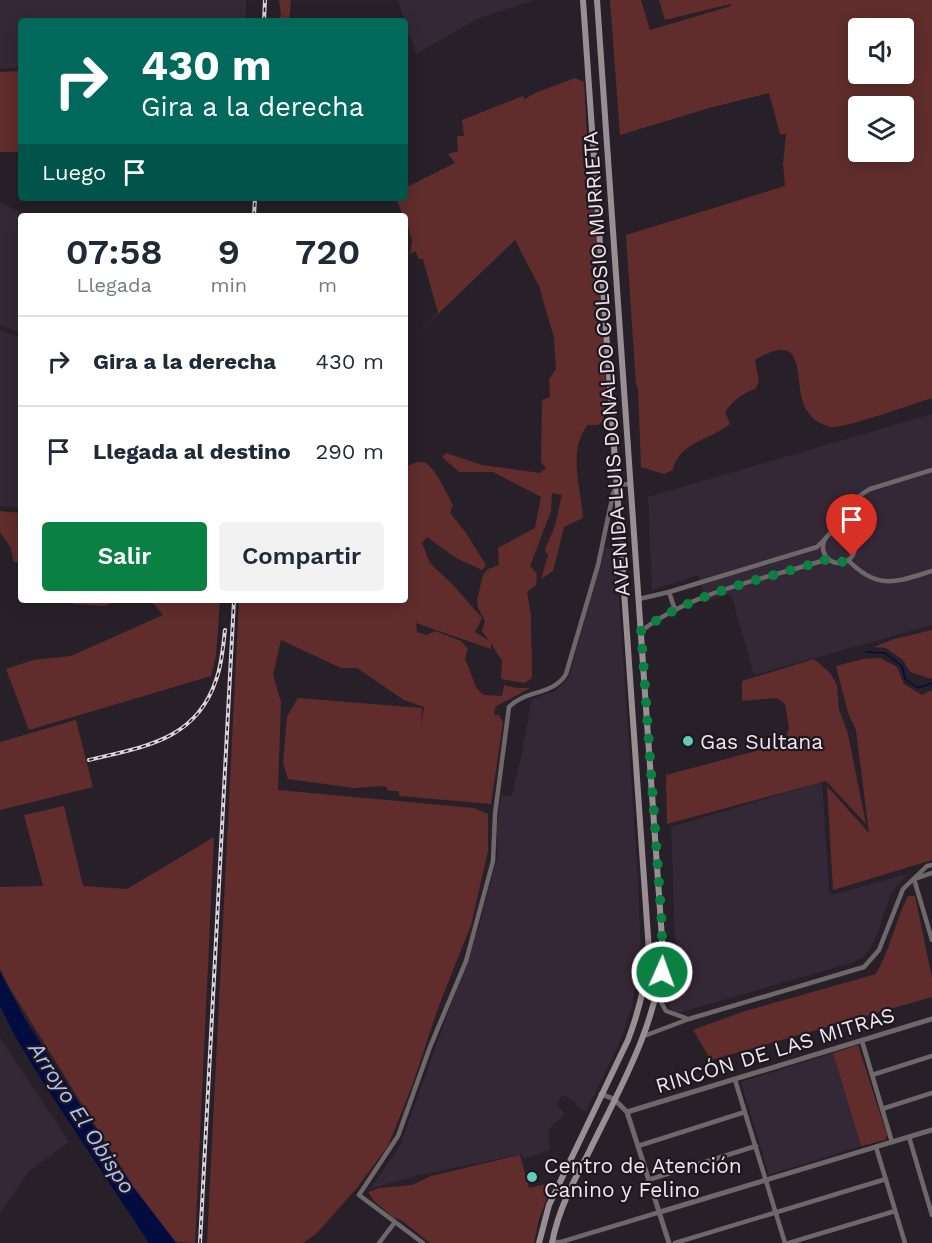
<!DOCTYPE html>
<html lang="es">
<head>
<meta charset="utf-8">
<style>
  body { margin:0; font-family:"Work Sans",sans-serif; background:#f2f2f3; color:#1f2937; height:100vh; display:flex; flex-direction:column; font-size:22px; white-space:nowrap }
  * { box-sizing:border-box; margin:0 }
  p { font-size:20px; color:#747a83 }
  .icon { flex:none; width:33px; height:33px; fill:none; stroke:currentColor; stroke-width:2; stroke-linecap:round; stroke-linejoin:round }
  .map { position:relative; flex:1; overflow:hidden }
  .drawer { position:absolute; left:18px; top:213px; width:390px; height:390px; display:flex; flex-direction:column; background:#fff; border-radius:6px; box-shadow:0 3px 15px #0003 }
  .drawer>* { flex:none }
  .banner { position:absolute; left:18px; top:18px; width:390px; height:183px; border-radius:6px; box-shadow:0 3px 15px #0003; background:#00695c; color:#fff; overflow:hidden }
  .buttons { position:absolute; left:848px; top:18px; display:grid; gap:12px }
  .buttons a { display:grid; place-items:center; width:66px; height:66px; border-radius:6px; background:#fff; box-shadow:0 3px 15px #0003; font-size:30px }
  .pin { position:absolute; display:grid; place-items:center; width:51px; height:51px; color:#fff; margin:-62px -26px; border-radius:50% 50% 50% 0; rotate:-45deg; box-shadow:0 0 6px #0007 }
  .pin .icon { rotate:45deg }
  .me { position:absolute; width:66px; margin:-33px; rotate:2deg; stroke-linejoin:round; filter:drop-shadow(0 0 4px #0008) }
  .turn { display:flex; align-items:center; gap:21px; height:126px; padding:0 24px; font-size:27px }
  .turn .icon { width:78px; height:78px; stroke-width:2.5 }
  .turn b { display:block; font-size:42px; line-height:51px }
  .then { display:flex; align-items:center; height:57px; padding:0 24px; background:#0003; gap:12px; font-size:22px }
  .eta { display:flex; justify-content:space-evenly; align-items:center; height:102px; text-align:center }
  .eta b { font-size:36px; font-weight:600; line-height:42px }
  .action { display:flex; gap:12px; margin-top:auto; padding:12px 24px }
  .action a { flex:1; height:69px; border-radius:6px; background:#0b8043; color:#fff; font-size:24px; font-weight:600; line-height:69px; text-align:center }
  .action a+a { background:#f2f2f3; color:#1f2937 }
  ul { padding:0; list-style:none }
  li { display:flex; align-items:center; gap:18px; height:90px; padding:0 24px; border-top:2px solid #e0e1e3 }
  li div { flex:1 }
  li b { display:block; font-size:22px }
  li em { font-style:normal }
  .map>svg:first-child { display:block }
  .built { fill:#352836 }
  .green { fill:#602d2c; fill-rule:evenodd }
  .water { fill:#030c40 }
  .lines { fill:none; stroke-linecap:round; stroke-linejoin:round }
  .stream { stroke:#030c40; stroke-width:1.5 }
  .minor { stroke:#6e686a; stroke-width:4.5 }
  .tertiary { stroke:#6e686a; stroke-width:5 }
  .secondary { stroke:#998f92; stroke-width:6 }
  .rail-casing { stroke:#d9d3d9; stroke-width:4 }
  .rail { stroke:#1f171f; stroke-width:1.5; stroke-dasharray:4.5; stroke-linecap:butt }
  .route { stroke:#0b8043; stroke-width:10; stroke-dasharray:0 18 }
  .poi-dot { fill:#5dceb9; stroke:#1f171f; stroke-width:2 }
  .labels { text-anchor:middle; dominant-baseline:central; stroke-width:4.5; stroke-linejoin:round; paint-order:stroke }
  .street-label { font-size:21px; fill:#eee8ee; stroke:#1f171f }
  .poi-label { font-size:21px; fill:#eee8ee; stroke:#1f171f; text-anchor:start }
  .water-label { font-size:22px; font-style:italic; fill:#acc2f6; stroke:#1f171f }
</style>
</head>
<body>
<div class="map">
<svg width="932" height="1243" viewBox="0 0 932 1243">
  <rect width="100%" height="100%" fill="#282029"/>
  <path class="built" d="M0,0H246V21H21V67L0,69Z
    M398,0H534L479,18L416,54Z
    M0,203L31,216H21V333L0,325Z
    M0,330L21,338V508L0,506Z
    M932,414V625L754,675L731,594L706,601L698,575L652,590L648,497Z
    M604,548H613L617,569L637,865L641,949L632,1005L621,1039L586,1112L576,1106L577,1102L562,1095L557,1104L565,1114L548,1130L550,1150L523,1159L522,1154L415,1176L370,1189L400,1146L479,927L498,854L496,833L501,795L512,796L522,753L532,699L556,691L569,677Z
    M822,782L829,892L831,895L908,874L891,892L877,934L870,949L863,957L854,962L674,1014L669,1006L672,995L678,944L675,939L671,827Z
    M0,1038L69,1142L30,1170L0,1213Z
    M833,1053L861,1146L769,1175L741,1082Z"/>
  <path class="green" d="M279,0H291L289,21H279L281,14Z
    M610,0H641L650,30L731,6L730,4L665,20L659,0H932V398C916,403 840,430 830,427C821,424 814,421 808,412C790,389 813,325 755,360L759,382L755,389C742,393 733,401 725,412L730,424C712,439 677,443 673,470L664,474L641,467L638,389L636,384L626,235L785,186L783,164L786,134H780L769,93L709,108L620,135ZM858,28H903V74H858ZM858,106H903V152H858Z
    M21,71V152H0V72Z
    M575,78L584,82L588,156L584,158L588,198L591,197L593,199L607,401L603,421L598,425H588C567,449 581,488 583,518L564,527L553,571L541,579L548,555V553L546,554L545,549L555,526L562,495L552,493L551,511L530,566L537,574L536,585L527,592L531,615L532,678L525,683L501,679L502,661L491,643V649L416,623L417,632L427,635L435,631L461,641L468,649L465,659L477,689L484,695L502,696L504,685L517,688H530L495,707L494,715H499L503,722L491,804L400,796L398,791H389L385,786L354,788L288,779L283,763L287,717L298,698L422,708L421,727L424,707L404,700L357,668H341L281,640L273,675L281,702L278,790L474,808L488,814V851L471,925L438,1008L412,1086L388,1146L356,1189L316,1234L303,1243H207L239,600H405V467C410,465 418,461 423,462C433,463 448,496 453,505L450,513L466,533L486,565L482,570L456,558L427,537L422,543L430,563L454,586L482,618L475,632L489,641L482,631L485,621L478,608L477,600L483,575L488,569L499,565L498,548L535,528L541,497L493,472H459L442,457L446,453L482,465L540,473L546,468L541,462L542,400L550,397L549,379L556,369L554,338L539,286L515,240L413,338L438,313L423,259H419L415,251L410,254L412,241L405,216H403L396,198H405V188L455,163L448,154L458,151L457,136H464L462,120L523,96L525,99L535,93Z
    M0,511L21,513V562H13L11,548L0,532Z
    M71,600H120L105,606L73,604Z
    M150,600H220L216,656L211,676L29,730L6,669L33,660L71,656L163,615Z
    M932,630V679L910,672L903,660L886,648L874,647L894,639Z
    M880,658L897,667L904,684L922,695L932,690V860L833,890L827,786L869,833L856,730L848,713L836,666L863,659Z
    M814,659L830,673L837,685L839,709L848,734L866,824L826,781L667,824L666,775L775,746L785,740L789,728L785,704L777,698L742,701V681Z
    M76,720L93,787L0,810V742Z
    M64,806L83,886L127,889L214,837L195,1243L176,1242L133,1186L11,990L0,969V887L43,886L24,815Z
    M908,896H915L932,978V997L711,1060L693,1030L742,1012L876,974C890,950 895,922 908,896Z
    M858,1045L887,1135L885,1140L861,1146L833,1053Z
    M520,1155L529,1188L550,1183L552,1185L539,1219L534,1243H430L401,1220L394,1218L374,1201L368,1192L379,1188L412,1185L431,1176Z"/>
  <path class="water" d="M0,972L25,1019L132,1186L176,1243H149L42,1081L15,1036L0,1006Z"/>
  <g class="lines">
    <path class="stream" d="M867,652L885,653L902,666L905,679L918,688L932,683"/>
    <path class="minor" d="M823 547a16 16 0 1 1 32 0a16 16 0 1 1-32 0Z
      M842,531C848,510 850,500 870,489L932,470
      M848,560C878,591 896,582 932,571
      M669,592L675,610
      M639,599L669,592L817,547L824,540
      M641,631C695,590 766,579 828,559
      M917,878L932,873
      M914,879L932,940
      M657,995L666,1011L686,1018
      M644,1036L689,1019L864,967L879,950L903,889L927,866L932,865
      M862,1041L892,1142
      M872,1075L932,1056
      M735,1080L785,1243
      M882,1109L932,1093
      M909,1137L932,1215
      M638,1146L745,1112
      M876,1147L905,1243
      M648,1180L756,1146
      M552,1242H561L660,1212
      M379,1243L395,1222
      M423,1243L359,1195L398,1136L430,1047L466,961L493,861L495,814L509,707C525,690 554,695 566,674L598,565L613,494L617,485L630,484
      M675,1243L886,1179
      M789,1243L895,1211"/>
    <path class="tertiary" d="M601,1094L614,1099L627,1112L669,1243
      M627,1112L932,1019
      M660,1212L932,1130"/>
    <path class="secondary" d="M539,1243L549,1205L628,1040C639,1011 646,983 649,951L583,0
      M552,1243C558,1211 573,1182 588,1154C619,1090 657,1025 663,953L597,0"/>
    <defs>
      <path id="rail" d="M264,21L265,0
        M254,216L255,198
        M89,760C142,747 196,741 216,680C222,664 223,647 225,630
        M200,1243L234,600"/>
    </defs>
    <use href="#rail" class="rail-casing"/>
    <use href="#rail" class="rail"/>
  </g>
  <g class="lines">
    <path class="route" d="M662,972V926L641,631C694,591 767,579 828,559C837,564 845,563 852,556"/>
  </g>
  <g class="poi-dot">
    <circle cx="688" cy="741" r="6"/>
    <circle cx="532" cy="1177" r="6"/>
  </g>
  <g class="labels">
    <g class="street-label">
      <text transform="translate(606 364) rotate(-94)">AVENIDA LUIS DONALDO COLOSIO MURRIETA</text>
      <text transform="translate(775 1050) rotate(-17)">RINCÓN DE LAS MITRAS</text>
    </g>
    <g class="poi-label">
      <text x="700" y="741">Gas Sultana</text>
      <text x="544" y="1165">Centro de Atención<tspan x="544" dy="24">Canino y Felino</tspan></text>
    </g>
    <g class="water-label">
      <text transform="translate(82 1118) rotate(57)">Arroyo El Obispo</text>
    </g>
  </g>
</svg>
<div class="buttons">
<a><svg class="icon" aria-label="sound" viewBox="0 0 24 24"><path d="M4 9h4l5-4v14l-5-4H4zM17 9q2 3 0 6"/></svg></a>
<a><svg class="icon" aria-label="layers" viewBox="0 0 24 24"><path d="M12 4l9 5-9 5-9-5zM3 14l9 5 9-5"/></svg></a>
</div>
<div class="pin" style="left:852px;top:556px;background:#d93025"><svg class="icon" aria-label="arrive" viewBox="0 0 24 24"><path d="M6 21V4h12l-3 4 3 4H6"/></svg></div>
<svg class="me" style="left:662px;top:972px" viewBox="-20 -20 40 40"><circle r="17" fill="#0b8043" stroke="#fff" stroke-width="3"/><path d="M0-11L8 9 0 5-8 9z" fill="#fff"/></svg>
<div class="banner">
<div class="turn"><svg class="icon" aria-label="right" viewBox="0 0 24 24"><path d="M7 20v-9h11M14 6l5 5-5 5"/></svg><div><b>430 m</b>Gira a la derecha</div></div>
<div class="then">Luego<svg class="icon" aria-label="arrive" viewBox="0 0 24 24"><path d="M6 21V4h12l-3 4 3 4H6"/></svg></div>
</div>
<section class="drawer">
<div class="eta">
<div><b>07:58</b><p>Llegada</p></div>
<div><b>9</b><p>min</p></div>
<div><b>720</b><p>m</p></div>
</div>
<ul>
<li><svg class="icon" aria-label="right" viewBox="0 0 24 24"><path d="M7 20v-9h11M14 6l5 5-5 5"/></svg><div><b>Gira a la derecha</b></div><em>430 m</em></li>
<li><svg class="icon" aria-label="arrive" viewBox="0 0 24 24"><path d="M6 21V4h12l-3 4 3 4H6"/></svg><div><b>Llegada al destino</b></div><em>290 m</em></li>
</ul>
<div class="action"><a>Salir</a><a>Compartir</a></div>
</section>
</div>
</body>
</html>
